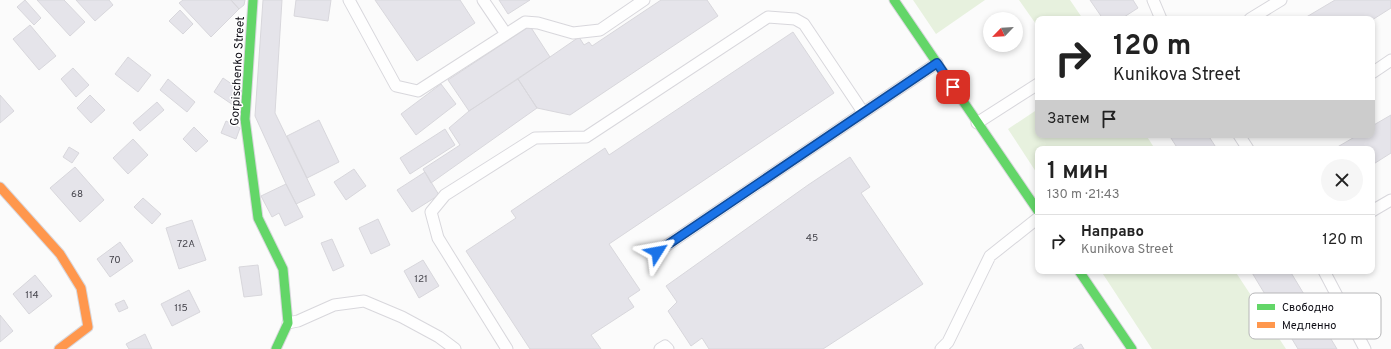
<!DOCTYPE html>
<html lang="ru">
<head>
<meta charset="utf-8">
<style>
  body { margin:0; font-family:Overpass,sans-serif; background:#f6f6f6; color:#222; height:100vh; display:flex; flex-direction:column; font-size:15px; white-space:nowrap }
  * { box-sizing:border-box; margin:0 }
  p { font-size:13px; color:#767676 }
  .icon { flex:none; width:22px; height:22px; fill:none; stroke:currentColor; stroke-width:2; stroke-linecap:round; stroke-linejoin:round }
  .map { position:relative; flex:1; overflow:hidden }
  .sheet { position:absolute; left:1035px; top:146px; width:340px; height:128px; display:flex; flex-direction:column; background:#fff; border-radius:8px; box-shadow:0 2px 6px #0003 }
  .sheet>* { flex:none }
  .hud { position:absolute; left:1035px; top:16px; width:340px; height:122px; border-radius:8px; box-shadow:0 2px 6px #0003; background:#fff; color:#222; overflow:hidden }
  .needle { width:26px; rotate:245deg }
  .buttons { position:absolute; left:983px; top:12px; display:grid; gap:8px }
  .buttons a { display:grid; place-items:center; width:40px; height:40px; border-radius:50%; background:#fff; box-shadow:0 2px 6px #0003; font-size:20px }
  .pin { position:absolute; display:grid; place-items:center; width:34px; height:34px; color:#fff; margin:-17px; border-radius:8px; box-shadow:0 2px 6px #0006 }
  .me { position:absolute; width:44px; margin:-22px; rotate:56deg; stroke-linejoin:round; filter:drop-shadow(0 0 3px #0008) }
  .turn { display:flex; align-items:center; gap:14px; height:84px; padding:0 12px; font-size:18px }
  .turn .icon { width:52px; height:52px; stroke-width:2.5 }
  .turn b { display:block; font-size:28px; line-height:34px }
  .then { display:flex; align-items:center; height:38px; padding:0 12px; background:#0003; gap:8px; font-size:15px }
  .round { display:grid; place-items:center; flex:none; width:42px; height:42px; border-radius:21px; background:#f6f6f6 }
  .headline { display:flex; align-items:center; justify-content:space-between; height:68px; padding:0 12px }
  h1 { font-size:24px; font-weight:600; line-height:30px }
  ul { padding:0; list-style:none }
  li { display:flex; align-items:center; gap:12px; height:52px; padding:0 12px; border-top:1px solid #e0e0e0 }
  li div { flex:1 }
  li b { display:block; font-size:15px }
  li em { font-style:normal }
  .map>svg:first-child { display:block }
  .green { fill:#e7f1de }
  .building { fill:#e5e4ea; stroke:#d8d7dc }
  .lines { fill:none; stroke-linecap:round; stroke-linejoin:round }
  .lane-casing { stroke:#d8d7dc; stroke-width:13 }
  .fast-casing { stroke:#d8d7dc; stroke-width:11 }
  .slow-casing { stroke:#d8d7dc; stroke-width:11 }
  .lane { stroke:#fefefe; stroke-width:11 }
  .fast { stroke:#63d668; stroke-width:9 }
  .slow { stroke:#ff974d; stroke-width:9 }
  .route-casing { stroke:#114b97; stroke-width:10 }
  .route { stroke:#1a73e8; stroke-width:7 }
  .labels { text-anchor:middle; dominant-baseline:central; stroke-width:3; stroke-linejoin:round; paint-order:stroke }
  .number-label { font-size:10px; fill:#43424a }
  .street-label { font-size:12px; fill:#0c0b13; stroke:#fff }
  .key { fill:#fff; stroke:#b6b6b8; stroke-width:1 }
  .key-label { font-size:11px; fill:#0c0b13 }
</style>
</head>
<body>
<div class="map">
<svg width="1391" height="349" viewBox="0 0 1391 349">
  <rect width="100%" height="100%" fill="#fbfbfb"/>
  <path class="green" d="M913,0H985L936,34Z
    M1019,0H1070L1083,19H1038V27Z
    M1038,109V135H1146L1155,149H1038V175L1008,129Z
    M1101,271H1235L1286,349H1152Z"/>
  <path class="building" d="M25,0L41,18L34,25L17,7Z
    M37,0H64L85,22L70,36Z
    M76,0H109L113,5L95,21Z
    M183,0H231L239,9L211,37L179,3Z
    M231,0H245L244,5L239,9Z
    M263,0H282L275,113L315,195L296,204L286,184L255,116Z
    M296,0H331L328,21L294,16Z
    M375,0H460L475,23L417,61Z
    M499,0H530L508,14Z
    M661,0H707L718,16L570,115L537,108L518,79L579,37L584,45L589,42L592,46Z
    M1090,0H1133L1138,8L1121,19H1103Z
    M1335,0H1391V8L1372,20L1303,19Z
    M180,10L193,24L183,34L169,21Z
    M30,25L56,56L39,70L13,39Z
    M530,26L550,57L469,111L448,80Z
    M793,32L834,93L609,244L640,290L628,298L634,307L591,335L601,349H530L466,251L516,218L511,211L605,148L609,155Z
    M128,57L151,75L138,92L115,74Z
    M73,68L89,85L76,97L61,79Z
    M223,78L242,91L233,105L214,92Z
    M168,79L195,102L187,112L160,90Z
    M518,79L537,108L431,183L423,169L460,145L449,128L469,111Z
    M441,84L456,104L416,135L401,114Z
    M0,95L14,111L0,123Z
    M90,95L105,110L91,123L77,108Z
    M157,102L164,110L140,131L133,123Z
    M1391,115V153L1372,165V149H1334L1358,135H1372V126Z
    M319,120L339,162L307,178L287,136Z
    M226,121L240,128L236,139L221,133Z
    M194,127L208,141L196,152L183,139Z
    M445,129L455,145L410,174L400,158Z
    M1169,135H1208L1217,149H1178Z
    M133,139L148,155L128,174L113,158Z
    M69,147L79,153L72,163L63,157Z
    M850,157L870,187L861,193L923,284L823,349H709L702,338L691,346L668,311L677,302L666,286L808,185Z
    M75,167L104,200L80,222L50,188Z
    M354,169L366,186L346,200L334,182Z
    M425,172L439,195L412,212L397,190Z
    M286,184L303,217L285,226L279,213L272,217L261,196Z
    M143,198L161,214L152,224L134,207Z
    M378,219L390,245L371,254L359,228Z
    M192,220L206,260L179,269L166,228Z
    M332,239L344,266L333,271L321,243Z
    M120,242L133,261L110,277L97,259Z
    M423,260L439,286L419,298L404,271Z
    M258,265L262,295L244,297L239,267Z
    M1251,271H1290L1337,349H1298Z
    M35,275L52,296L29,314L13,294Z
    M189,290L200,312L172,326L161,304Z
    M124,300L128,308L119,312L115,304Z
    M0,315L13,331L0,342Z
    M145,334L152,349H129L126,344Z
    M1081,344L1084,349H1073Z"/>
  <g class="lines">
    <defs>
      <path id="lane" d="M349,0L396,86L418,91L525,22L538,23L573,33L600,30L644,0
        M483,0L506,34
        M1153,0L1161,19
        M1250,19L1281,0
        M1372,73L1391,60
        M977,123L1038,84
        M1239,135L1248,149
        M1372,211L1391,200
        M657,252L937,63
        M1324,271L1365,349
        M288,323L298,321L334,305L364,301L402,317L439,337L455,349
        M507,349L438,238L431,212L445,195L535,138L586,137L768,17L795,19L804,24L863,112
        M660,349L665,346L668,349
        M941,349L948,342L990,256L1038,218"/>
      <path id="fast" d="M253,0L245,119L258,218L283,269L288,323L276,349
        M894,0L1038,211
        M1079,271L1132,349"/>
      <path id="slow" d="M0,187L60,254L81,288L88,327L59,349"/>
    </defs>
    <use href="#lane" class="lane-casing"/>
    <use href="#fast" class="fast-casing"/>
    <use href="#slow" class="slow-casing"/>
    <use href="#lane" class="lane"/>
    <use href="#fast" class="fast"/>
    <use href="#slow" class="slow"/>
  </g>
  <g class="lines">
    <defs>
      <path id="route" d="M657,252L937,63L953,87"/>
    </defs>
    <use href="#route" class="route-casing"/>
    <use href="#route" class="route"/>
  </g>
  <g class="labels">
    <g class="number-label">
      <text x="77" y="194">68</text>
      <text x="812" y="238">45</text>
      <text x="186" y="244">72А</text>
      <text x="115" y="260">70</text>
      <text x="421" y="279">121</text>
      <text x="32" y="295">114</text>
      <text x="181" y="308">115</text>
    </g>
    <g class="street-label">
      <text transform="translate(238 71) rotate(-87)">Gorpischenko Street</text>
    </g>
  </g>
  <rect x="1249" y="293" width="132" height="46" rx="6" class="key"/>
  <rect x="1257" y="304" width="18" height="6" fill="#63d668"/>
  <rect x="1257" y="322" width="18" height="6" fill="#ff974d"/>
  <g class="key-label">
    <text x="1282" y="311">Свободно</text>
    <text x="1282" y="329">Медленно</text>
  </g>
</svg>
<div class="buttons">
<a><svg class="needle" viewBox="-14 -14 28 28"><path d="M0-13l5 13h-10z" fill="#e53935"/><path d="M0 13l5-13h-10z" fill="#767676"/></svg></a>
</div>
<div class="pin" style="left:953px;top:87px;background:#d93025"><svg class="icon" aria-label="arrive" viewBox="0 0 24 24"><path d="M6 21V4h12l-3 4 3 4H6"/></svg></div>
<svg class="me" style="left:657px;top:252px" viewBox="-20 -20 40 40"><path d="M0-17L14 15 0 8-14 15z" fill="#1a73e8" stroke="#fff" stroke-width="4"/></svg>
<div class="hud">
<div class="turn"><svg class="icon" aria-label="right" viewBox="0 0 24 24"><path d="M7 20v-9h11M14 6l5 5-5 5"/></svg><div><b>120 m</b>Kunikova Street</div></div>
<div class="then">Затем<svg class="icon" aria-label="arrive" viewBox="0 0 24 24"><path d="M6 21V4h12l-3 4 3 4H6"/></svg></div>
</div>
<section class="sheet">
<div class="headline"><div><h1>1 мин</h1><p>130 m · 21:43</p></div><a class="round"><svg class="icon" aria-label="close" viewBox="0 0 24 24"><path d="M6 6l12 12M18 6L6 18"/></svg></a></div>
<ul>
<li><svg class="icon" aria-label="right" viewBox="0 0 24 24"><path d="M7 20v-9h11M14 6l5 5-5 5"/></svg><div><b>Направо</b><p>Kunikova Street</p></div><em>120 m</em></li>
</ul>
</section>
</div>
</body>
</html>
